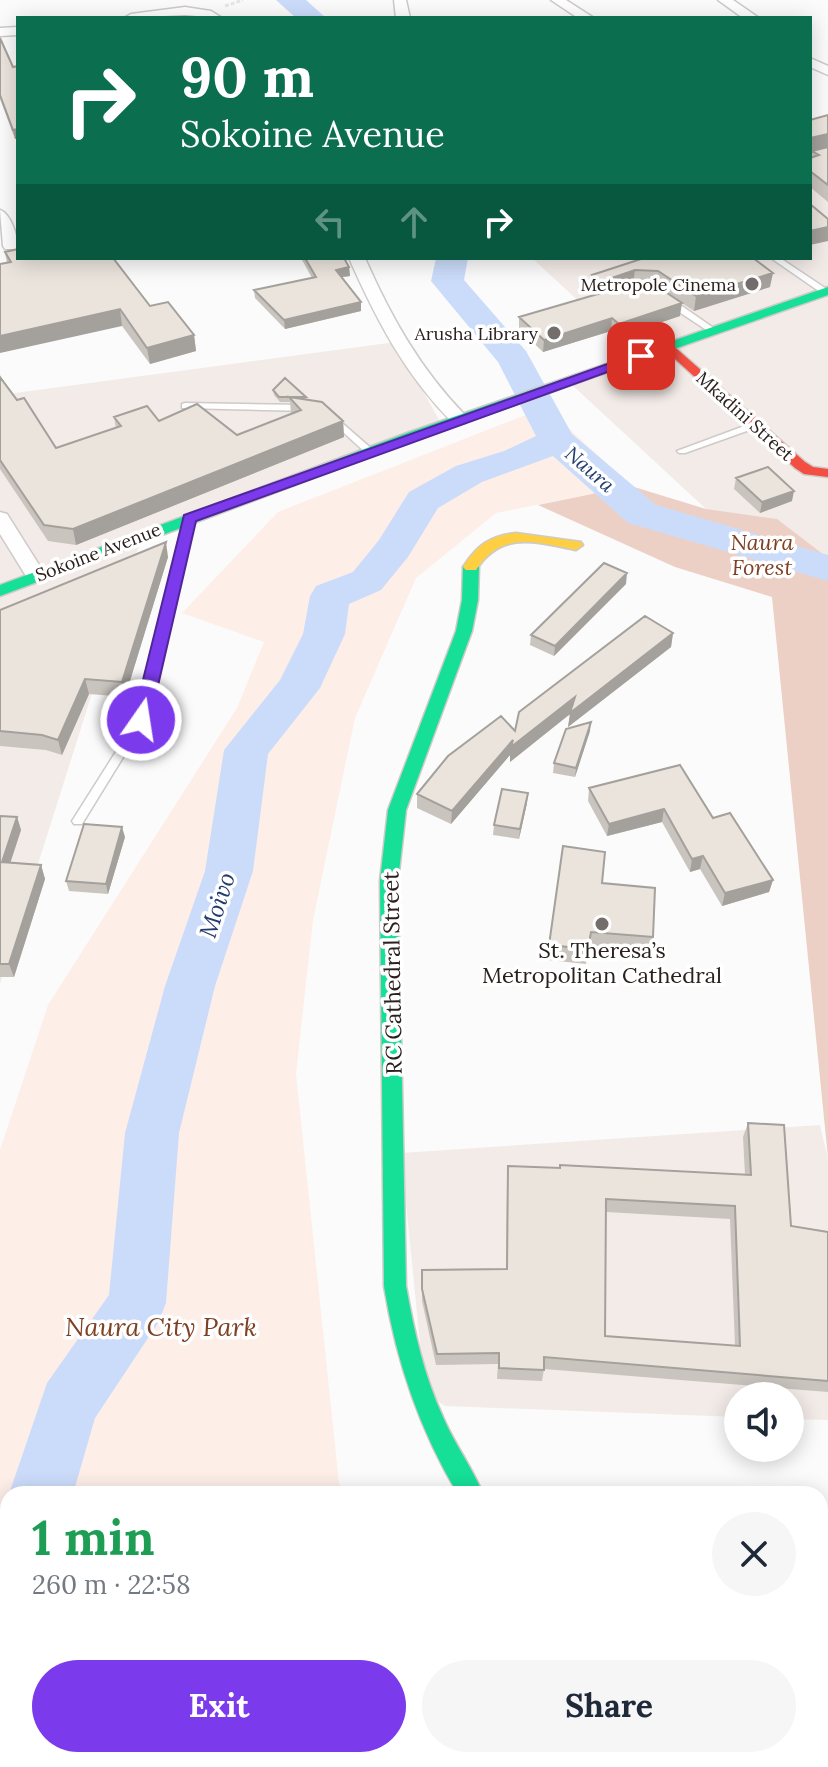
<!DOCTYPE html>
<html lang="en">
<head>
<meta charset="utf-8">
<style>
  body { margin:0; font-family:Lora,serif; background:#f6f6f7; color:#1f2937; height:100vh; display:flex; flex-direction:column; font-size:30px; white-space:nowrap }
  * { box-sizing:border-box; margin:0 }
  p { font-size:26px; color:#747a83 }
  .icon { flex:none; width:44px; height:44px; fill:none; stroke:currentColor; stroke-width:2; stroke-linecap:round; stroke-linejoin:round }
  .map { position:relative; flex:1; overflow:hidden }
  .sheet { position:absolute; left:0px; top:1486px; width:828px; height:282px; display:flex; flex-direction:column; background:#fff; border-radius:24px 24px 0 0; box-shadow:0 4px 20px #0003 }
  .sheet>* { flex:none }
  .banner { position:absolute; left:16px; top:16px; width:796px; height:244px; border-radius:0px; box-shadow:0 4px 20px #0003; background:#0b6e4f; color:#fff; overflow:hidden }
  .buttons { position:absolute; left:724px; top:1382px; display:grid; gap:16px }
  .buttons a { display:grid; place-items:center; width:80px; height:80px; border-radius:50%; background:#fff; box-shadow:0 4px 20px #0003; font-size:40px }
  .pin { position:absolute; display:grid; place-items:center; width:68px; height:68px; color:#fff; margin:-34px; border-radius:16px; box-shadow:0 4px 12px #0006 }
  .me { position:absolute; width:88px; margin:-44px; rotate:13deg; stroke-linejoin:round; filter:drop-shadow(0 0 6px #0008) }
  .turn { display:flex; align-items:center; gap:28px; height:168px; padding:0 32px; font-size:36px }
  .turn .icon { width:104px; height:104px; stroke-width:2.5 }
  .turn b { display:block; font-size:56px; line-height:68px }
  .lanes { display:flex; align-items:center; height:76px; padding:0 32px; background:#0003; justify-content:center; gap:40px; direction:ltr }
  .lanes .off { opacity:.35 }
  .round { display:grid; place-items:center; flex:none; width:84px; height:84px; border-radius:42px; background:#f6f6f7 }
  .summary { display:flex; align-items:center; justify-content:space-between; height:136px; padding:0 32px }
  h1 { font-size:48px; font-weight:700; line-height:60px; color:#1e9e55 }
  .button { display:flex; gap:16px; margin-top:auto; padding:16px 32px }
  .button a { flex:1; height:92px; border-radius:48px; background:#7c3aed; color:#fff; font-size:32px; font-weight:700; line-height:92px; text-align:center }
  .button a+a { background:#f6f6f7; color:#1f2937 }
  .map>svg:first-child { display:block }
  .built { fill:#f3ebe8 }
  .green { fill:#fdeee8 }
  .forest { fill:#ecd0c5 }
  .lines { fill:none; stroke-linecap:round; stroke-linejoin:round }
  .river { fill:#cbdcfa; fill-rule:evenodd }
  .lane-casing { stroke:#cecac8; stroke-width:3 }
  .street-casing { stroke:#cecac8; stroke-width:3 }
  .fast-casing { stroke:#cecac8; stroke-width:3 }
  .slow-casing { stroke:#cecac8; stroke-width:3 }
  .jam-casing { stroke:#cecac8; stroke-width:3 }
  .path { stroke:#e6e6e6; stroke-width:3; stroke-dasharray:4 2; stroke-linecap:butt }
  .lane { fill:#fefefe; fill-rule:evenodd }
  .street { fill:#fefefe; fill-rule:evenodd }
  .fast { fill:#16e098; fill-rule:evenodd }
  .slow { fill:#ffcf43; fill-rule:evenodd }
  .jam { fill:#f24e42; fill-rule:evenodd }
  .wall { fill:#cac4be; fill-rule:evenodd }
  .shaded-wall { fill:#a4a09b }
  .building { fill:#ebe4dd; stroke:#a4a09b; stroke-width:2; fill-rule:evenodd }
  .route { fill:#7c3aed; stroke:#51269a; stroke-width:2 }
  .poi-dot { fill:#736d6b; stroke:#fff; stroke-width:3 }
  .labels { text-anchor:middle; dominant-baseline:central; stroke-width:7; stroke-linejoin:round; paint-order:stroke }
  .far-poi-label { font-size:18px; fill:#2a201d; stroke:#fff; text-anchor:end }
  .far-street-label { font-size:18px; fill:#2a201d; stroke:#fff }
  .far-water-label { font-size:20px; font-style:italic; fill:#223c70; stroke:#fff }
  .park-label { font-size:22px; font-style:italic; fill:#7f4124; stroke:#fff }
  .poi-label { font-size:22px; fill:#2a201d; stroke:#fff }
  .street-label { font-size:22px; fill:#2a201d; stroke:#fff }
  .water-label { font-size:24px; font-style:italic; fill:#223c70; stroke:#fff }
  .near-park-label { font-size:26px; font-style:italic; fill:#7f4124; stroke:#fff }
</style>
</head>
<body>
<div class="map">
<svg width="828" height="1767" viewBox="0 0 828 1767">
  <rect width="100%" height="100%" fill="#fbfbfb"/>
  <path class="built" d="M828,151V622L570,383L639,357L532,258H810V156Z
    M396,342L444,429L140,542L0,984V395Z
    M820,1125L828,1159V1420L790,1419V1396H738V1417L445,1406L425,1393L401,1153Z"/>
  <path class="green" d="M546,407L631,486L496,513L416,578L355,718L313,920L296,1074L339,1483L346,1494H8V1760H524L529,1767H0V1150L48,1005L237,708L264,642L182,613L278,512Z"/>
  <path class="forest" d="M631,486L706,509L777,519L828,558V1158L772,597L675,567L538,505Z"/>
  <g class="lines">
    <path class="river" d="M276,0H306L326,18H296Z
      M436,258H468L464,280L526,351L572,434L656,505L828,555V581L628,523L553,456L482,482L438,508L408,557L381,590L349,604L345,634L320,688L268,754L253,871L215,986L179,1133L166,1303L158,1323L95,1418L73,1494H9L47,1383L109,1295L125,1133L165,986L205,871L224,750L280,680L303,634L310,596L316,586L353,572L379,540L409,492L456,466L504,451L536,436L498,362L431,281Z
      M8,1572V1662L0,1665V1575Z
      M111,1760H221L224,1767H114Z"/>
    <defs>
      <path id="lane" d="M771,258H780L828,290V294H823Z
        M667,300H673L718,331L711,333L667,304Z
        M185,403L306,405L311,408L306,411L182,408V404Z
        M334,416L373,450V454H367L331,421L329,419Z
        M755,422L760,425L758,427L685,453H679L677,451Z
        M189,515L194,518L146,720L82,824H74L72,821L74,818L136,720L184,518Z"/>
      <path id="street" d="M394,0H406L410,18H396Z
        M551,0H566L594,18H578Z
        M718,0H733L759,18H743Z
        M185,7L211,11L222,18L185,15L124,18L131,14Z
        M18,27V35L0,36V28Z
        M810,58L828,66V75L810,67Z
        M0,210C11,214 19,238 17,249H5L3,246Z
        M349,258H365C391,317 420,369 465,415L468,419L465,423H453C405,375 376,319 349,258Z
        M0,512L7,514L46,576L43,581H29L26,576L0,534Z
        M614,1760H650L653,1767H616Z"/>
      <path id="fast" d="M828,287V295L417,439L0,596V585L407,433Z
        M471,562L479,567L478,600L472,631L406,810L398,881L406,1286C414,1331 424,1376 443,1417C454,1443 472,1467 483,1494H458C419,1429 396,1360 384,1286L380,881L388,810L456,631L462,600L463,567Z"/>
      <path id="slow" d="M516,533L581,542L583,545L576,550C536,542 502,530 476,570H466L463,567C477,545 490,536 516,533Z"/>
      <path id="jam" d="M669,342L805,462L813,467L828,469V477L804,474L795,468L664,349L663,346Z"/>
    </defs>
    <use href="#lane" class="lane-casing"/>
    <use href="#street" class="street-casing"/>
    <use href="#fast" class="fast-casing"/>
    <use href="#slow" class="slow-casing"/>
    <use href="#jam" class="jam-casing"/>
    <path class="path" d="M225,6L243,0"/>
    <use href="#lane" class="lane"/>
    <use href="#street" class="street"/>
    <use href="#fast" class="fast"/>
    <use href="#slow" class="slow"/>
    <use href="#jam" class="jam"/>
  </g>
  <path class="wall" d="M0,38L13,67L18,66V139H15L0,99Z
    M828,147V202L810,187V158L812,151Z
    M5,252L150,306L194,335L196,351L150,364L122,326L7,263Z
    M301,258H344L349,267L350,276L341,277L361,302V311L285,329L255,298L254,290L312,278Z
    M644,258L755,259L770,287L694,311L656,286L680,316L617,337L611,331L543,352L519,329V317L596,295L590,289L592,275Z
    M0,377L56,448L116,428L114,417L159,421L237,435L291,414L290,402H280L274,395L273,390L306,397V400L343,421L344,437L76,545L48,541L0,469Z
    M736,478L792,501L760,513L734,489Z
    M168,557L125,697L89,694L62,755L46,750L0,746V610Z
    M626,584L554,656L530,645L531,635Z
    M673,633L671,647L568,727L570,714L510,762V755L451,824L417,808V794L515,731Z
    M590,731L575,777L553,773L554,763Z
    M589,788L713,818L773,880L769,892L722,906L700,869L690,872L662,822L607,836L588,801Z
    M527,803L519,839L493,835L494,825Z
    M0,816L17,817L21,830L10,863L41,865L45,879L14,977H0Z
    M125,837L108,894L69,891L66,881Z
    M563,846L602,883L653,937L650,951L589,946L586,964L548,960Z
    M748,1123L791,1226L828,1232V1392L544,1369L542,1381L497,1379L498,1364L436,1365L422,1301V1270L506,1269L507,1180L508,1166L745,1175L743,1137ZM606,1212L730,1219L735,1346L605,1336Z"/>
  <path class="shaded-wall" d="M18,129V139H15L13,130Z
    M828,134V147L811,151L810,138Z
    M828,227V241L810,245V231Z
    M349,267L350,276L336,278V270Z
    M635,270L633,284L598,296L600,282Z
    M773,273L770,287L694,311L696,296Z
    M361,302V311L285,329L284,320Z
    M682,303L680,316L617,337L619,324Z
    M120,309L122,326L0,353V336Z
    M612,318L611,331L543,352L544,340Z
    M194,335L196,351L150,364L147,348Z
    M343,421L344,437L76,545L73,529Z
    M794,491L792,501L760,513L762,502Z
    M166,542L168,557L125,697L122,682Z
    M627,573L626,584L554,656L555,646Z
    M673,633L671,647L568,727L570,714L510,762V755L451,824L452,811L513,740Z
    M85,679L89,694L62,755L58,740Z
    M591,722L590,731L575,777L576,768Z
    M528,793L527,803L519,839L520,829Z
    M664,809L662,822L607,836L609,824Z
    M17,817L21,830L6,876L2,862Z
    M122,827L125,837L108,894L106,884Z
    M703,856L700,869L690,872L692,859Z
    M41,865L45,879L14,977L9,964Z
    M773,880L769,892L722,906L725,893Z"/>
  <path class="building" d="M0,38L13,67L18,66V129L13,130L0,95Z
    M828,115V134L810,138L811,151L810,150V120Z
    M828,147V185L810,171V158L819,155L812,151Z
    M810,204L828,219V227L810,231Z
    M18,249V258H113L150,306L168,302L194,335L147,348L120,309L0,336V264L11,262L5,252Z
    M305,258H344L349,267L336,270L361,302L284,320L254,290L316,277Z
    M644,258H753L773,273L696,296L658,271L635,270L600,282L592,275Z
    M639,282L652,283L682,303L619,324L612,318L544,340L519,317Z
    M0,377L17,400L24,398L56,448L121,426L114,417L147,406L159,421L197,404L237,435L301,410L289,397L322,402L343,421L73,529L44,525L0,460Z
    M285,378L306,397H279L273,390Z
    M768,467L794,491L762,502L736,478Z
    M166,542L122,682L85,679L58,740L42,735L0,731V610Z
    M604,563L627,573L555,646L531,635Z
    M645,616L673,633L570,713L575,697L511,747L513,740L452,811L417,794L448,756L501,716L515,731L519,712Z
    M591,722L576,768L554,763L566,729Z
    M680,765L713,818L730,813L773,880L725,893L703,856L692,859L664,809L609,824L589,788Z
    M502,789L528,793L520,829L494,825Z
    M0,816L17,817L2,862L41,865L9,964H0Z
    M84,824L122,827L106,884L66,881Z
    M563,846L605,852L602,883L655,888L653,937L591,932L588,949L549,945Z
    M748,1123L784,1125L791,1226L828,1232V1381L544,1357V1370L499,1368V1353L437,1354L422,1289V1270L507,1269L508,1166L560,1168V1165L751,1175ZM606,1199L735,1206L740,1346L605,1336Z"/>
  <path class="route" d="M641,352L646,353V358L196,521L150,720L147,725H136L133,720L184,515Z"/>
  <g class="poi-dot">
    <circle cx="752" cy="284" r="8"/>
    <circle cx="554" cy="333" r="8"/>
    <circle cx="602" cy="924" r="8"/>
  </g>
  <g class="labels">
    <g class="far-poi-label">
      <text x="736" y="284">Metropole Cinema</text>
      <text x="538" y="333">Arusha Library</text>
    </g>
    <g class="far-street-label">
      <text transform="translate(745 416) rotate(42)">Mkadini Street</text>
      <text transform="translate(98 552) rotate(-21)">Sokoine Avenue</text>
    </g>
    <g class="far-water-label">
      <text transform="translate(590 469) rotate(41)">Naura</text>
    </g>
    <g class="park-label">
      <text x="762" y="542">Naura<tspan x="762" dy="25">Forest</tspan></text>
    </g>
    <g class="poi-label">
      <text x="602" y="950">St. Theresa’s<tspan x="602" dy="25">Metropolitan Cathedral</tspan></text>
    </g>
    <g class="street-label">
      <text transform="translate(392 973) rotate(-91)">RC Cathedral Street</text>
    </g>
    <g class="water-label">
      <text transform="translate(217 905) rotate(-72)">Moivo</text>
    </g>
    <g class="near-park-label">
      <text x="161" y="1326">Naura City Park</text>
    </g>
  </g>
</svg>
<div class="buttons">
<a><svg class="icon" aria-label="sound" viewBox="0 0 24 24"><path d="M4 9h4l5-4v14l-5-4H4zM17 9q2 3 0 6"/></svg></a>
</div>
<div class="pin" style="left:641px;top:356px;background:#d93025"><svg class="icon" aria-label="arrive" viewBox="0 0 24 24"><path d="M6 21V4h12l-3 4 3 4H6"/></svg></div>
<svg class="me" style="left:141px;top:720px" viewBox="-20 -20 40 40"><circle r="17" fill="#7c3aed" stroke="#fff" stroke-width="3"/><path d="M0-11L8 9 0 5-8 9z" fill="#fff"/></svg>
<div class="banner">
<div class="turn"><svg class="icon" aria-label="right" viewBox="0 0 24 24"><path d="M7 20v-9h11M14 6l5 5-5 5"/></svg><div><b>90 m</b>Sokoine Avenue</div></div>
<div class="lanes"><svg class="icon off" aria-label="left" viewBox="0 0 24 24"><path d="M17 20v-9H6M10 6l-5 5 5 5"/></svg><svg class="icon off" aria-label="ahead" viewBox="0 0 24 24"><path d="M12 20V5M6 11l6-6 6 6"/></svg><svg class="icon" aria-label="right" viewBox="0 0 24 24"><path d="M7 20v-9h11M14 6l5 5-5 5"/></svg></div>
</div>
<section class="sheet">
<div class="summary"><div><h1>1 min</h1><p>260 m · 22:58</p></div><a class="round"><svg class="icon" aria-label="close" viewBox="0 0 24 24"><path d="M6 6l12 12M18 6L6 18"/></svg></a></div>
<div class="button"><a>Exit</a><a>Share</a></div>
</section>
</div>
</body>
</html>
